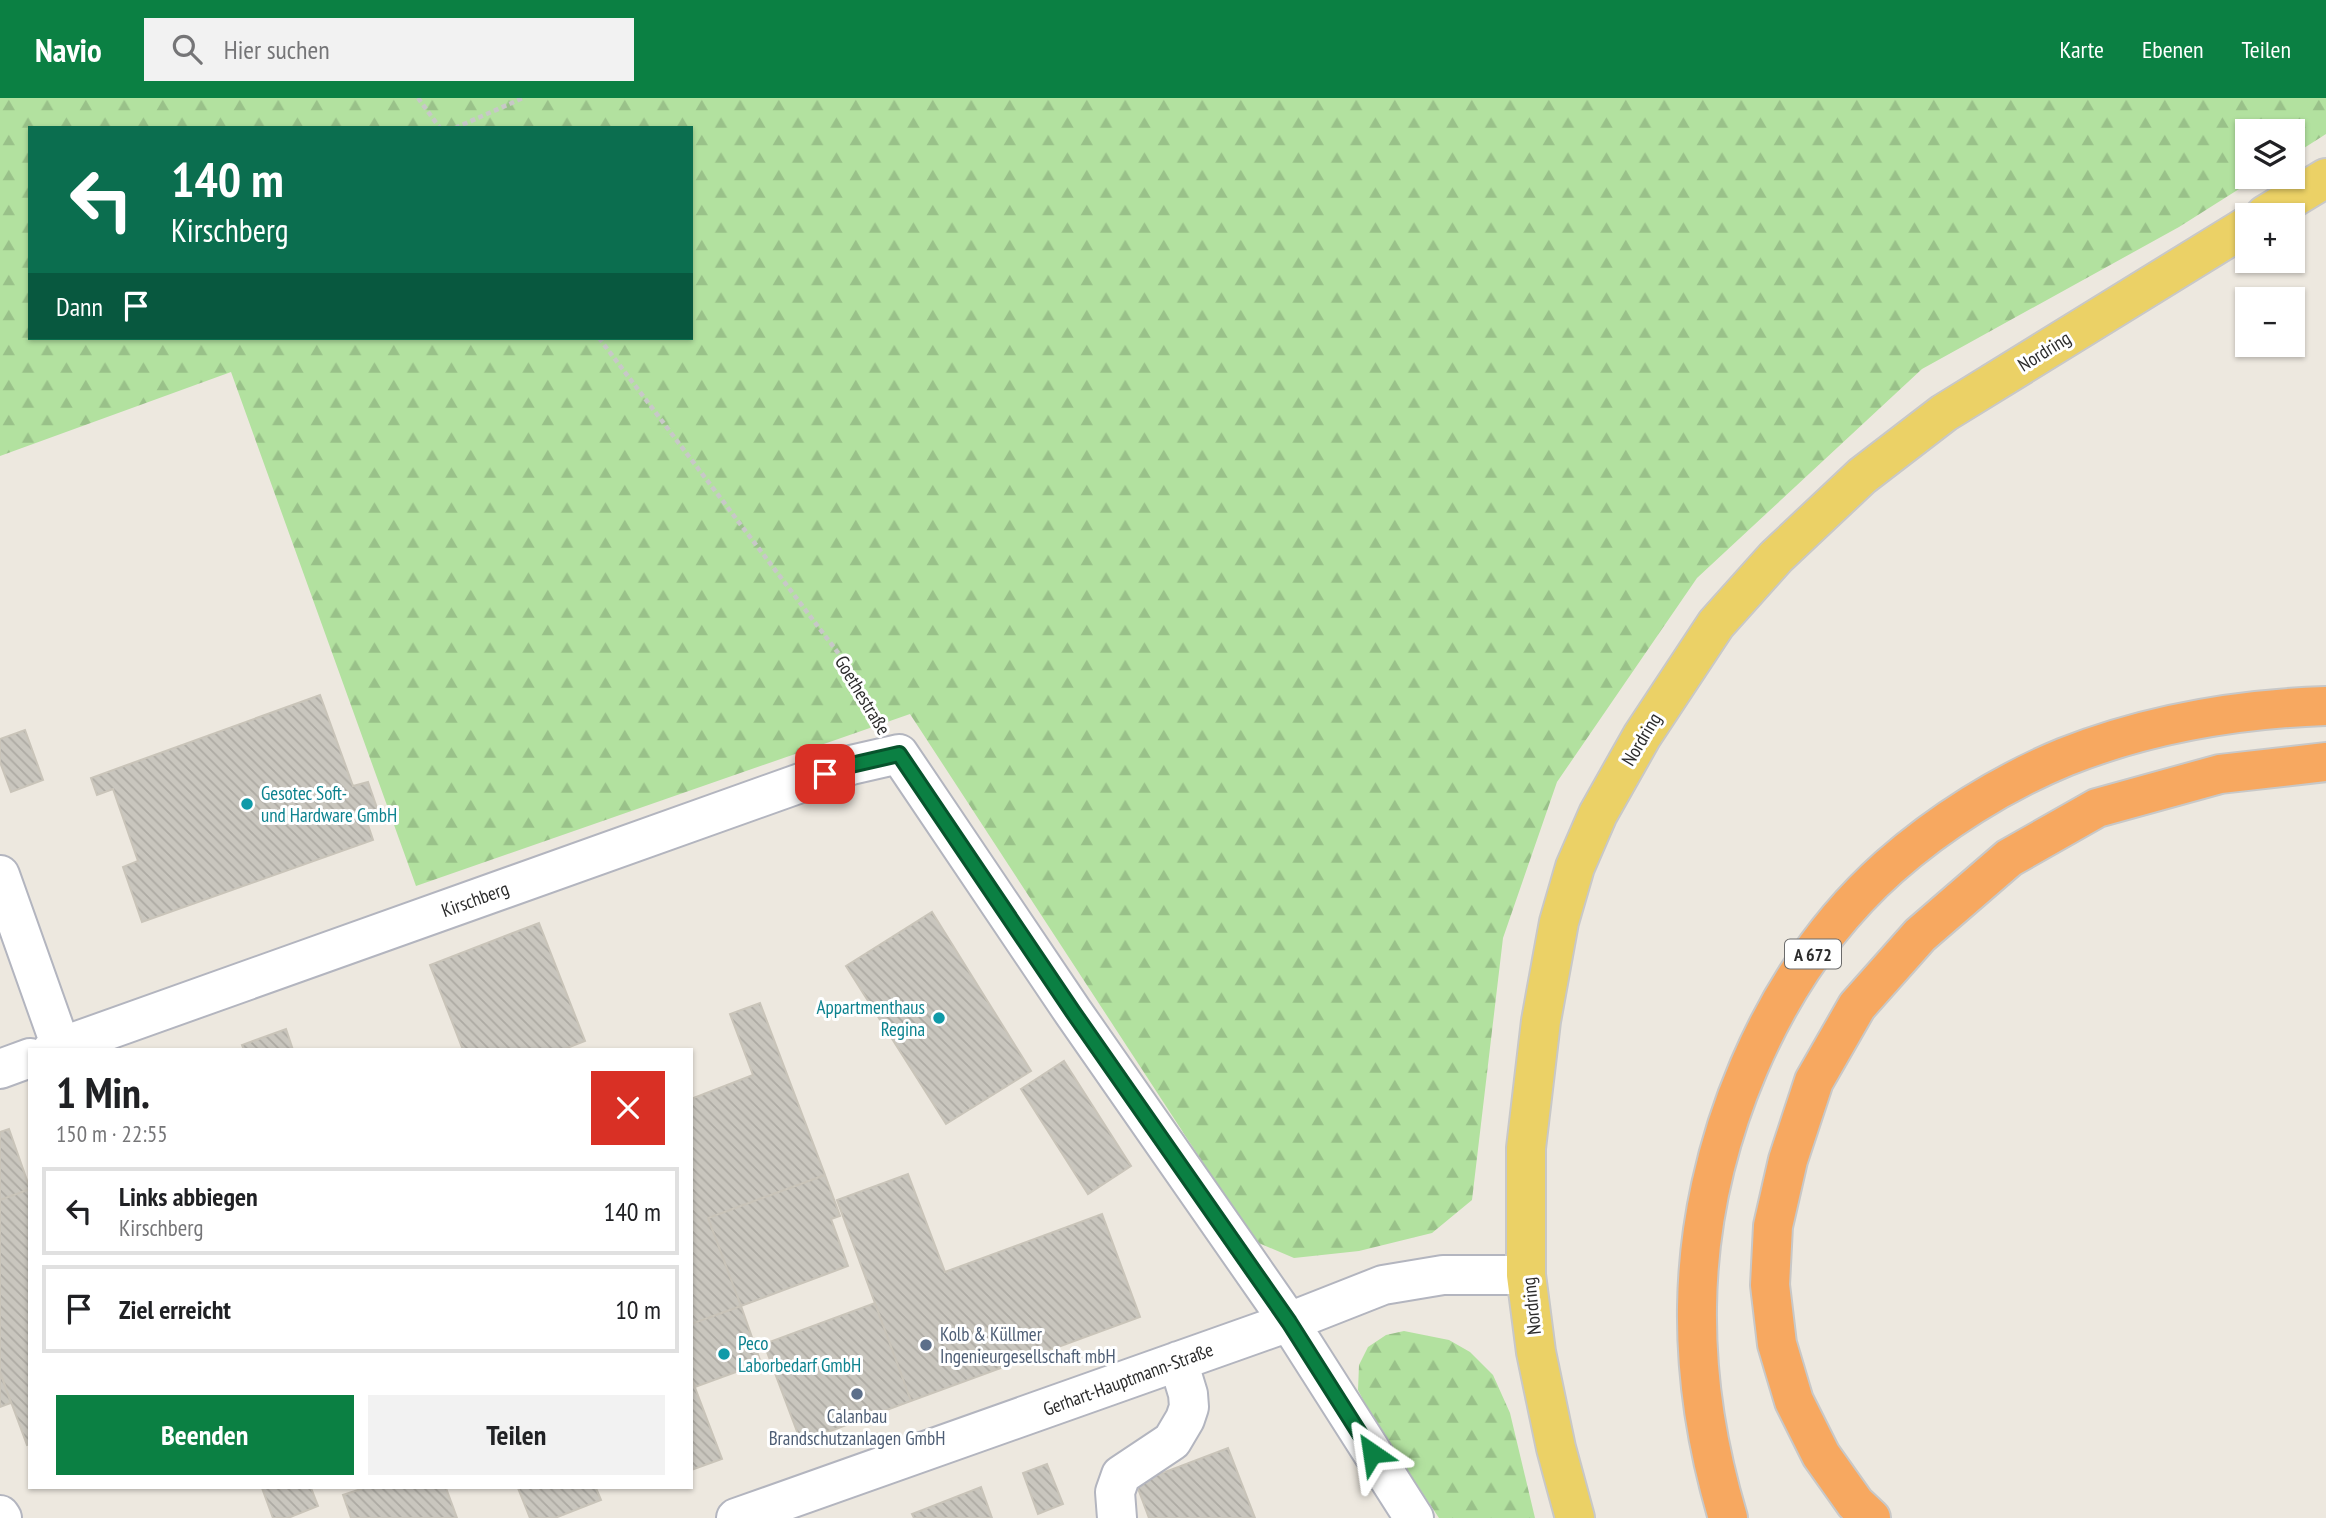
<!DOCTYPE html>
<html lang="de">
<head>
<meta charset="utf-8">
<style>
  body { margin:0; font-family:"PT Sans Narrow",sans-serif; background:#f2f2f2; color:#202124; height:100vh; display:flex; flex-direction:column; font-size:26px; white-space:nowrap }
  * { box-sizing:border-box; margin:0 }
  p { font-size:23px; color:#757577 }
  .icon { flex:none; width:38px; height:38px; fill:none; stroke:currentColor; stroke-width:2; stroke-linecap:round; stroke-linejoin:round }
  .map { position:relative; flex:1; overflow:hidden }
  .side { position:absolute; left:28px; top:950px; width:665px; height:441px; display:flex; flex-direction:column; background:#fff; border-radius:0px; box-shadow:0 2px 5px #0004 }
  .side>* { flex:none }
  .hud { position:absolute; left:28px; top:28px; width:665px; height:214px; border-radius:0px; box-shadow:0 2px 5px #0004; background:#0b6e4f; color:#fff; overflow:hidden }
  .buttons { position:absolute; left:2235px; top:21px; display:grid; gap:14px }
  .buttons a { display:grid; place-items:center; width:70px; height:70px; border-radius:0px; background:#fff; box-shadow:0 2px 5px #0004; font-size:35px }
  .pin { position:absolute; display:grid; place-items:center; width:60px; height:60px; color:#fff; margin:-30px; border-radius:14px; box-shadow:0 4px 10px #0006 }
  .me { position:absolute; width:77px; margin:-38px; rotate:328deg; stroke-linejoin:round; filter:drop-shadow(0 0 5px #0008) }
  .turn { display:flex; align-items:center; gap:24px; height:147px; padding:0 28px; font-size:32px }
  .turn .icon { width:91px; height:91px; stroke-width:2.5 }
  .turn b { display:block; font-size:49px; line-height:60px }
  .then { display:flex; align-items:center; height:66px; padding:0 28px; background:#0003; gap:14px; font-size:26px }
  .round { display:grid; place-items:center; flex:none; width:74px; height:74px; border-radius:0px; background:#f2f2f2 }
  .overview { display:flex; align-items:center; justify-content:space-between; height:119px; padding:0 28px }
  h1 { font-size:42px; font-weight:800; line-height:52px }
  .cta { display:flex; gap:14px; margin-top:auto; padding:14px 28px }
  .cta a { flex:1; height:80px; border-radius:0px; background:#0b8043; color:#fff; font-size:28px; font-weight:800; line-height:80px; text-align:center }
  .cta a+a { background:#f2f2f2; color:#202124 }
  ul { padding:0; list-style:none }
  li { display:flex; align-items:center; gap:21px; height:88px; margin:0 14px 10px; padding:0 14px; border:4px solid #e0e0e0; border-radius:0px }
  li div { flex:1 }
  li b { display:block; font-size:26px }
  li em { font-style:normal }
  header { display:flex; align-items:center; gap:42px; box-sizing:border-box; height:98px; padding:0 35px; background:#0b8043; color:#fff }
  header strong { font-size:33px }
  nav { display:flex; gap:38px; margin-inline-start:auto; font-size:24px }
  .search { width:490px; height:63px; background:#f2f2f2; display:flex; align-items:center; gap:18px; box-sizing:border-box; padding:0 24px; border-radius:0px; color:#757577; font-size:26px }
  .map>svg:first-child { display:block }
  .forest { fill:url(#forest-firs); fill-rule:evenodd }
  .building { fill:url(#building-back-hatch); stroke:#c9c4b9; stroke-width:2 }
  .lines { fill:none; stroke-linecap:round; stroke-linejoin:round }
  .minor-casing { stroke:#b3b5bf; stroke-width:42 }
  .major-casing { stroke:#c8c8c8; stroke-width:42 }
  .highway-casing { stroke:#c8c8c8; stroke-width:42 }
  .path { stroke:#c8c8c8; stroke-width:4.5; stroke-dasharray:5 3.5; stroke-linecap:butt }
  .minor { stroke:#fff; stroke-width:38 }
  .major { stroke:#ebd166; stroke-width:38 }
  .highway { stroke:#f7a860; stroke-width:38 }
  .route-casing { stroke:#07532c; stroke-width:18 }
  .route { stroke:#0b8043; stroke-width:12 }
  .culture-dot { fill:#0f9aa8; stroke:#fff; stroke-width:2.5 }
  .service-dot { fill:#5c6f8a; stroke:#fff; stroke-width:2.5 }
  .labels { text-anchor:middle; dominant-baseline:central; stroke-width:6; stroke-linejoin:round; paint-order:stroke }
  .shield { fill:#fff; stroke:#6b6b6b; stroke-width:2 }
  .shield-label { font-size:18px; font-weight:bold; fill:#2c2c2c }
  .street-label { font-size:19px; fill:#2c2c2c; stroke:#fff }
  .culture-label { font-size:19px; fill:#0d838f; stroke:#fff; text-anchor:start }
  .service-label { font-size:19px; fill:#4e5e75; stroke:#fff; text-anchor:start }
</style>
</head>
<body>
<header>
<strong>Navio</strong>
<div class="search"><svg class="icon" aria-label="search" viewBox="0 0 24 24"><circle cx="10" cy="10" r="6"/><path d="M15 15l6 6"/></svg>Hier suchen</div>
<nav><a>Karte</a><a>Ebenen</a><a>Teilen</a></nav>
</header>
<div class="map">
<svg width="2326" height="1420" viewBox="0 0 2326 1420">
  <defs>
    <pattern id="forest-firs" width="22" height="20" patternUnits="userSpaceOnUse" patternTransform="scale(1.75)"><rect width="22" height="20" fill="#b2e19f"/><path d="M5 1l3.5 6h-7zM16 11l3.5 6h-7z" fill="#99c189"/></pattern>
    <pattern id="building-back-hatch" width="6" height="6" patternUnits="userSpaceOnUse" patternTransform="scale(1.75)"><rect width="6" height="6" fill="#c9c6be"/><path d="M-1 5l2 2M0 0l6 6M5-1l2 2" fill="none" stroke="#adaaa3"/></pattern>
  </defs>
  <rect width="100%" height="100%" fill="#ede8df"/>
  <path class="forest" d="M0,0H2326V36L2293,57L2292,33H2247V79H2258L2179,129L1922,271L1697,480L1557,684L1503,840L1472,1102L1432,1135L1359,1153L1294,1160L1254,1143L910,616L416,788L231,274L0,358ZM30,30H691V240H30Z
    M1404,1233L1449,1242L1470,1254L1493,1277L1510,1315L1535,1420H1439L1372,1319L1358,1292L1359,1267L1368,1249L1386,1237Z"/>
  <path class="building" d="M320,597L353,688L368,684L379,716L366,721L373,742L142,824L123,769L138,763L113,691L97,697L91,680Z
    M25,632L43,682L11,694L0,664V641Z
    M932,814L1031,973L946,1026L846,868Z
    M539,825L585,943L562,952H463L430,867Z
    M760,905L825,1077L708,1120L741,1208L691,1226V1001L753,977L730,916Z
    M286,931L293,952H244L242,947Z
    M1064,963L1131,1068L1088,1096L1021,991Z
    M9,1031L30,1091L0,1102V1034Z
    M908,1076L945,1174L1102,1116L1140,1219L911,1303L837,1102Z
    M825,1077L840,1118L831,1121L848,1168L741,1208L708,1120Z
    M30,1091V1346L27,1347L0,1274V1102Z
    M875,1205L911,1303L801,1344L764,1246Z
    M741,1208L761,1265L695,1289L691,1279V1226Z
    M0,1274L11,1305L0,1309Z
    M691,1279L722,1361L691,1372Z
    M1228,1350L1255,1420H1149L1136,1385Z
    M1047,1366L1063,1406L1038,1416L1023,1375Z
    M981,1389L992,1420H914L912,1416Z
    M262,1390H311L318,1408L288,1420H273Z
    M364,1390H446L457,1420H351L343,1397Z
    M518,1390H596L601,1402L555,1420H530Z"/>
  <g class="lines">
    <defs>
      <path id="minor" d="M0,777L61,949
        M52,952L851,667L899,656L1073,914L1289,1224L1414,1420
        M0,971L30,960
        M0,1417L2,1420
        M736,1420L1289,1224L1383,1187L1443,1177H1526
        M1117,1420L1115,1394L1121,1377L1172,1343L1185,1321L1189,1309L1188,1296L1178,1263"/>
      <path id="major" d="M2265,117L2326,80
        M1575,1420L1556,1350L1536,1254L1526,1177V1050L1541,923L1559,824L1575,769L1598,716L1642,638L1716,526L1776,459L1862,378L1944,315L2247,128"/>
      <path id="highway" d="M1728,1420C1708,1353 1696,1279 1697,1209C1699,1049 1769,876 1889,769C1940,724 2002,685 2065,659C2148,626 2237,611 2326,608
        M1871,1420L1855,1405L1821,1357L1794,1303L1777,1246L1770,1187L1773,1128L1788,1062L1814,983L1857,908L1920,837L2009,760L2097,710L2220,676L2326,664"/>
    </defs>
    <use href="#minor" class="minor-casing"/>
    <use href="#major" class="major-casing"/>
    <use href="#highway" class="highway-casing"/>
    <path class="path" d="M418,0L440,30
      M455,30L523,0
      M599,240L845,564L878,620"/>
    <use href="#minor" class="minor"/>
    <use href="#major" class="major"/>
    <use href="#highway" class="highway"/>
  </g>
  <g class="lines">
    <defs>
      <path id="route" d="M825,676L851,667L899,656L1073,914L1289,1224L1372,1355"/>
    </defs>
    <use href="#route" class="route-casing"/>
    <use href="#route" class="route"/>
  </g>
  <g class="culture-dot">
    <circle cx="247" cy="706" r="7"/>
    <circle cx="939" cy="920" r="7"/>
    <circle cx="724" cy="1256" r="7"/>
  </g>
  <g class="service-dot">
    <circle cx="926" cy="1247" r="7"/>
    <circle cx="857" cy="1296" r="7"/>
  </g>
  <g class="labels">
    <rect class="shield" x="1785" y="841.5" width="56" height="29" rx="5"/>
    <g class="shield-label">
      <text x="1813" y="856">A 672</text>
    </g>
    <g class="street-label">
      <text transform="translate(2044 253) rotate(-32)">Nordring</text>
      <text transform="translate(863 597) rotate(59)">Goethestraße</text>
      <text transform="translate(1641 641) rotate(-59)">Nordring</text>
      <text transform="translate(475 801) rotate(-20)">Kirschberg</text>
      <text transform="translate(1531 1208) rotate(-96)">Nordring</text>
      <text transform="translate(1128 1281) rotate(-20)">Gerhart-Hauptmann-Straße</text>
    </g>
    <g class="culture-label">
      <text x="261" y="695">Gesotec Soft-<tspan x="261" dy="22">und Hardware GmbH</tspan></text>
      <text x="925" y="909" text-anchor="end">Appartmenthaus<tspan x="925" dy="22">Regina</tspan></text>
      <text x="738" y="1245">Peco<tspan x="738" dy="22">Laborbedarf GmbH</tspan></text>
    </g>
    <g class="service-label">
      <text x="940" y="1236">Kolb &amp; Küllmer<tspan x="940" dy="22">Ingenieurgesellschaft mbH</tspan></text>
      <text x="857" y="1318" text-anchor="middle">Calanbau<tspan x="857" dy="22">Brandschutzanlagen GmbH</tspan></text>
    </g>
  </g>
</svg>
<div class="buttons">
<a><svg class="icon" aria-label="layers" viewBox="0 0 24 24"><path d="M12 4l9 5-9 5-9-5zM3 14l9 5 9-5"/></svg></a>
<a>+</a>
<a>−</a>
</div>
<div class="pin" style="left:825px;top:676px;background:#d93025"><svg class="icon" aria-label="arrive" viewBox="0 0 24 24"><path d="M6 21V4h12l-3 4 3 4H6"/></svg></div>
<svg class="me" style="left:1372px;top:1355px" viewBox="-20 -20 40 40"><path d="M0-17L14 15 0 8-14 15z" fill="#0b8043" stroke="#fff" stroke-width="4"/></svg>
<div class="hud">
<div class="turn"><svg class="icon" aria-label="left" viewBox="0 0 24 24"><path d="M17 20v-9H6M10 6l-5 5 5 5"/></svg><div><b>140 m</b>Kirschberg</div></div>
<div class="then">Dann<svg class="icon" aria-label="arrive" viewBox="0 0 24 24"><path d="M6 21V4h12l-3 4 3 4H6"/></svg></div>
</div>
<section class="side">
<div class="overview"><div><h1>1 Min.</h1><p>150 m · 22:55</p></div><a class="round" style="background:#d93025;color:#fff"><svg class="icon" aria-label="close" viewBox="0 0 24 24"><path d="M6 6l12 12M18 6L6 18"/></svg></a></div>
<ul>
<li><svg class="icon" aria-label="left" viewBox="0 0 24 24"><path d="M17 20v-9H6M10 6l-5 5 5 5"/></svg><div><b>Links abbiegen</b><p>Kirschberg</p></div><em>140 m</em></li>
<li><svg class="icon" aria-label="arrive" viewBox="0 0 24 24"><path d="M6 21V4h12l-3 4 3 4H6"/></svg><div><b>Ziel erreicht</b></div><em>10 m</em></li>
</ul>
<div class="cta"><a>Beenden</a><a>Teilen</a></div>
</section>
</div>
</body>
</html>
